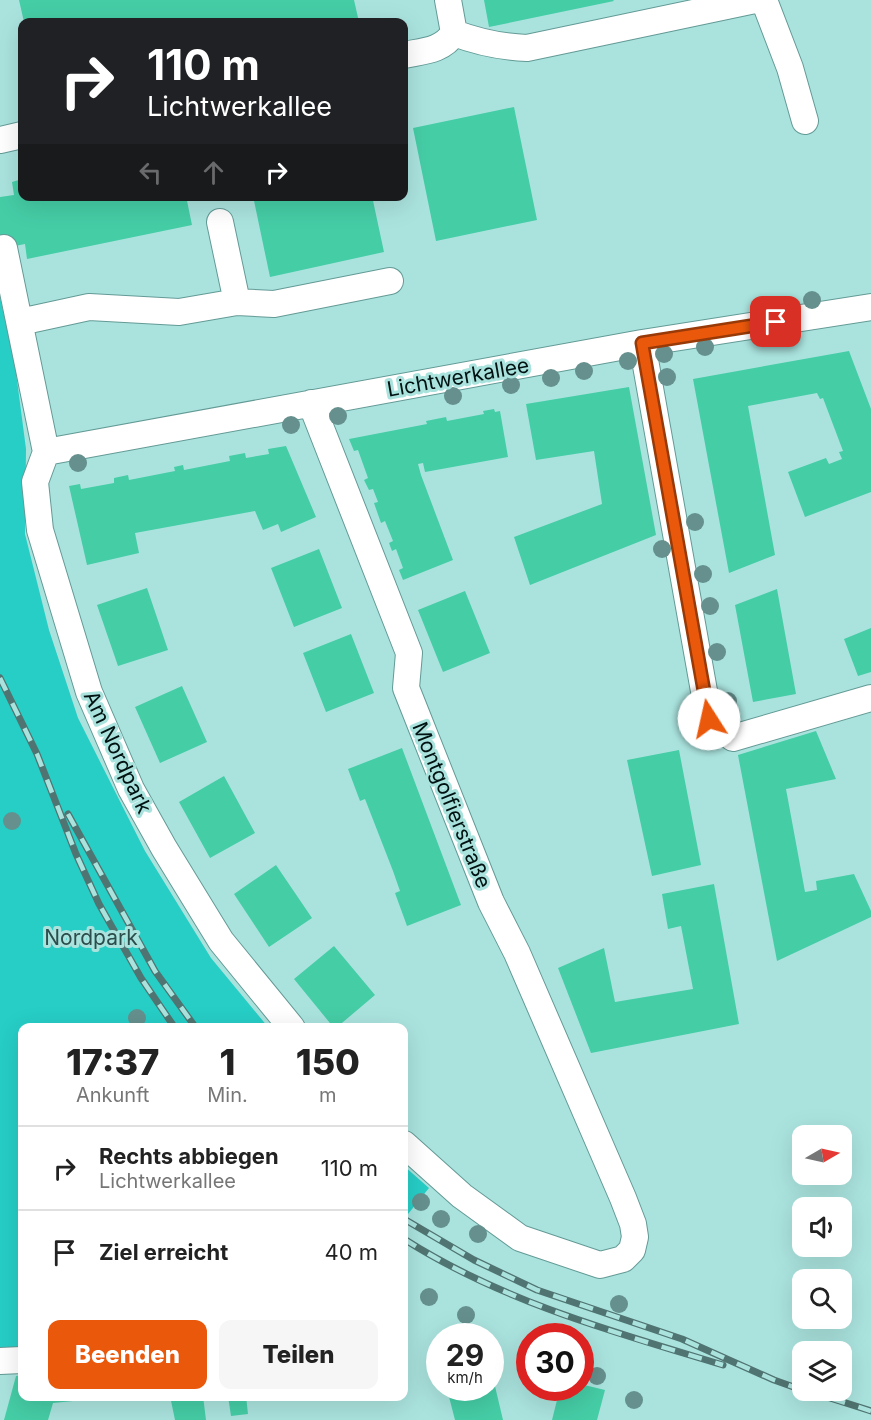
<!DOCTYPE html>
<html lang="de">
<head>
<meta charset="utf-8">
<style>
  body { margin:0; font-family:Inter,sans-serif; background:#f6f6f6; color:#222; height:100vh; display:flex; flex-direction:column; font-size:22px; white-space:nowrap }
  * { box-sizing:border-box; margin:0 }
  p { font-size:20px; color:#767676 }
  .icon { flex:none; width:33px; height:33px; fill:none; stroke:currentColor; stroke-width:2; stroke-linecap:round; stroke-linejoin:round }
  .map { position:relative; flex:1; overflow:hidden }
  .sheet { position:absolute; left:18px; top:1023px; width:390px; height:378px; display:flex; flex-direction:column; background:#fff; border-radius:12px; box-shadow:0 6px 24px #0002 }
  .sheet>* { flex:none }
  .top-card { position:absolute; left:18px; top:18px; width:390px; height:183px; border-radius:12px; box-shadow:0 6px 24px #0002; background:#202124; color:#fff; overflow:hidden }
  .needle { width:39px; rotate:81deg }
  .tools { position:absolute; left:792px; top:1125px; display:grid; gap:12px }
  .tools a { display:grid; place-items:center; width:60px; height:60px; border-radius:12px; background:#fff; box-shadow:0 6px 24px #0002; font-size:30px }
  .speed { position:absolute; left:426px; top:1323px; display:flex; gap:12px; font-size:30px; font-weight:700; text-align:center }
  .speed>* { display:grid; place-content:center; width:78px; height:78px; border-radius:50%; background:#fff; box-shadow:0 6px 24px #0002; line-height:1 }
  .speed small { font-size:15px; font-weight:400 }
  .speed .limit { border:9px solid #d22; background:#fff; color:#111 }
  .pin { position:absolute; display:grid; place-items:center; width:51px; height:51px; color:#fff; margin:-26px; border-radius:12px; box-shadow:0 3px 9px #0006 }
  .me { position:absolute; width:66px; margin:-33px; rotate:350deg; stroke-linejoin:round; filter:drop-shadow(0 0 4px #0008) }
  .turn { display:flex; align-items:center; gap:21px; height:126px; padding:0 30px; font-size:27px }
  .turn .icon { width:78px; height:78px; stroke-width:2.5 }
  .turn b { display:block; font-size:42px; line-height:51px }
  .lanes { display:flex; align-items:center; height:57px; padding:0 30px; background:#0003; justify-content:center; gap:30px; direction:ltr }
  .lanes .off { opacity:.35 }
  .eta { display:flex; justify-content:space-evenly; align-items:center; height:102px; text-align:center }
  .eta b { font-size:36px; font-weight:800; line-height:42px }
  .cta { display:flex; gap:12px; margin-top:auto; padding:12px 30px }
  .cta a { flex:1; height:69px; border-radius:12px; background:#ea580c; color:#fff; font-size:24px; font-weight:800; line-height:69px; text-align:center }
  .cta a+a { background:#f6f6f6; color:#222 }
  ul { padding:0; list-style:none }
  li { display:flex; align-items:center; gap:18px; height:84px; padding:0 30px; border-top:2px solid #e0e0e0 }
  li div { flex:1 }
  li b { display:block; font-size:22px }
  li em { font-style:normal }
  .map>svg:first-child { display:block }
  .green { fill:#26cec6 }
  .building { fill:#45cda6 }
  .lines { fill:none; stroke-linecap:round; stroke-linejoin:round }
  .minor-casing { stroke:#639a96; stroke-width:28 }
  .minor { stroke:#fff; stroke-width:26 }
  .rail-casing { stroke:#507471; stroke-width:7 }
  .rail { stroke:#aae3de; stroke-width:4.5; stroke-dasharray:14; stroke-linecap:butt }
  .tree { fill:#65908d }
  .route-casing { stroke:#983908; stroke-width:15 }
  .route { stroke:#ea580c; stroke-width:10 }
  .labels { text-anchor:middle; dominant-baseline:central; stroke-width:6; stroke-linejoin:round; paint-order:stroke }
  .street-label { font-size:21px; fill:#001211; stroke:#aae3de }
  .park-label { font-size:21px; fill:#2c4d4b; stroke:#aae3de }
</style>
</head>
<body>
<div class="map">
<svg width="871" height="1420" viewBox="0 0 871 1420">
  <rect width="100%" height="100%" fill="#aae3de"/>
  <path class="green" d="M0,297L15,365L26,449L25,534L49,630L78,718L145,851L211,958L268,1027L22,1028V1347L0,1350Z
    M404,1166L429,1188L404,1219Z"/>
  <path class="building" d="M19,0H354L359,22H24Z
    M484,0H613L614,1L489,27Z
    M514,107L537,220L436,241L413,128Z
    M22,179V196H186L192,225L27,259L25,244L0,249V197L14,195L12,182Z
    M253,196H372L384,252L270,277Z
    M849,351L871,409V492L805,517L788,472L826,458L829,464L842,459L839,452L843,451L823,398L820,399L817,393L748,406L775,555L729,573L693,379Z
    M629,387L656,535L530,585L514,537L602,504L594,451L536,460L526,404Z
    M494,409L495,412L500,411L508,457L425,472L423,463L418,464L421,475L453,560L403,580L399,570L403,568L396,549L392,551L389,543L393,541L385,521L381,523L374,503L378,502L373,489L369,490L364,480L368,478L358,450L354,451L349,439L427,424L426,421L446,417L447,421L484,414L483,411Z
    M286,446L316,517L281,532L278,524L263,530L255,511L135,533L139,553L87,565L69,486L80,484L81,489L114,483V478L128,475L129,480L175,471L174,467L183,465L184,470L230,461L229,456L245,453L246,458L269,454L268,449Z
    M319,549L342,608L294,627L271,568Z
    M147,588L168,650L118,666L97,605Z
    M777,589L796,694L753,702L735,605Z
    M465,591L490,653L443,672L418,610Z
    M871,628V672L858,676L844,639Z
    M351,634L374,693L326,712L303,653Z
    M182,686L207,742L160,763L135,707Z
    M816,731L836,779L786,789L805,892L817,890L816,881L854,874L871,911V917L777,961L738,755Z
    M402,748L461,905L407,926L395,893L400,891L393,871L365,799L360,801L348,769Z
    M679,750L701,865L652,876L627,760Z
    M224,776L255,833L210,858L179,802Z
    M276,865L312,918L269,947L234,894Z
    M714,884L739,1024L591,1053L558,968L604,948L615,1002L693,989L681,926L668,929L662,894Z
    M334,946L375,995L336,1028H334L294,979Z
    M22,1375V1396L103,1398L53,1403L48,1420H4L16,1376Z
    M494,1382L503,1420H455L448,1393L471,1388H490V1383Z
    M580,1384L605,1390L597,1420H552L560,1388H580Z
    M170,1396H203L206,1420H175Z
    M228,1396H246L248,1414L231,1416Z"/>
  <g class="lines">
    <defs>
      <path id="minor" d="M764,0L790,68L805,121
        M454,33C478,42 502,47 527,48L755,0
        M404,55C423,51 442,51 454,33L448,0
        M0,140L22,135
        M220,222L237,302
        M4,248L46,452L35,482L40,530L89,692L131,789L164,848L221,941L292,1028
        M20,322L89,307L179,312L237,302L274,304L390,281
        M642,343L709,719L733,738L871,698
        M311,403L409,653L406,688L491,902L517,953L623,1198L633,1224L635,1237L632,1250L623,1259L600,1265L520,1238L462,1196L404,1144
        M46,452L642,343L871,307
        M0,1361L22,1360"/>
    </defs>
    <use href="#minor" class="minor-casing"/>
    <use href="#minor" class="minor"/>
    <defs>
      <path id="rail" d="M0,678L37,754L76,854L99,904L141,978L175,1028
        M68,814L155,971L196,1028
        M404,1219L474,1260L537,1290L682,1339L774,1380L802,1390
        M404,1239C501,1301 613,1332 723,1365
        M805,1390L871,1411"/>
    </defs>
    <use href="#rail" class="rail-casing"/>
    <use href="#rail" class="rail"/>
  </g>
  <g class="tree">
    <circle cx="812" cy="300" r="9"/>
    <circle cx="705" cy="347" r="9"/>
    <circle cx="664" cy="354" r="9"/>
    <circle cx="628" cy="361" r="9"/>
    <circle cx="584" cy="371" r="9"/>
    <circle cx="667" cy="377" r="9"/>
    <circle cx="551" cy="378" r="9"/>
    <circle cx="511" cy="385" r="9"/>
    <circle cx="453" cy="396" r="9"/>
    <circle cx="338" cy="416" r="9"/>
    <circle cx="291" cy="425" r="9"/>
    <circle cx="78" cy="463" r="9"/>
    <circle cx="695" cy="522" r="9"/>
    <circle cx="662" cy="549" r="9"/>
    <circle cx="703" cy="574" r="9"/>
    <circle cx="710" cy="606" r="9"/>
    <circle cx="717" cy="652" r="9"/>
    <circle cx="728" cy="701" r="9"/>
    <circle cx="12" cy="821" r="9"/>
    <circle cx="137" cy="1018" r="9"/>
    <circle cx="421" cy="1202" r="9"/>
    <circle cx="441" cy="1219" r="9"/>
    <circle cx="478" cy="1234" r="9"/>
    <circle cx="429" cy="1297" r="9"/>
    <circle cx="619" cy="1304" r="9"/>
    <circle cx="466" cy="1315" r="9"/>
    <circle cx="597" cy="1376" r="9"/>
    <circle cx="634" cy="1400" r="9"/>
  </g>
  <g class="lines">
    <defs>
      <path id="route" d="M709,719L642,343L776,322"/>
    </defs>
    <use href="#route" class="route-casing"/>
    <use href="#route" class="route"/>
  </g>
  <g class="labels">
    <g class="street-label">
      <text transform="translate(458 377) rotate(-10)">Lichtwerkallee</text>
      <text transform="translate(118 752) rotate(65)">Am Nordpark</text>
      <text transform="translate(452 805) rotate(68)">Montgolfierstraße</text>
    </g>
    <g class="park-label">
      <text x="91" y="937">Nordpark</text>
    </g>
  </g>
</svg>
<div class="tools">
<a><svg class="needle" viewBox="-14 -14 28 28"><path d="M0-13l5 13h-10z" fill="#e53935"/><path d="M0 13l5-13h-10z" fill="#767676"/></svg></a>
<a><svg class="icon" aria-label="sound" viewBox="0 0 24 24"><path d="M4 9h4l5-4v14l-5-4H4zM17 9q2 3 0 6"/></svg></a>
<a><svg class="icon" aria-label="search" viewBox="0 0 24 24"><circle cx="10" cy="10" r="6"/><path d="M15 15l6 6"/></svg></a>
<a><svg class="icon" aria-label="layers" viewBox="0 0 24 24"><path d="M12 4l9 5-9 5-9-5zM3 14l9 5 9-5"/></svg></a>
</div>
<div class="speed"><div>29<small>km/h</small></div><div class="limit">30</div></div>
<div class="pin" style="left:776px;top:322px;background:#d93025"><svg class="icon" aria-label="arrive" viewBox="0 0 24 24"><path d="M6 21V4h12l-3 4 3 4H6"/></svg></div>
<svg class="me" style="left:709px;top:719px" viewBox="-20 -20 40 40"><circle r="19" fill="#fff"/><path d="M0-13L10 11 0 6-10 11z" fill="#ea580c"/></svg>
<div class="top-card">
<div class="turn"><svg class="icon" aria-label="right" viewBox="0 0 24 24"><path d="M7 20v-9h11M14 6l5 5-5 5"/></svg><div><b>110 m</b>Lichtwerkallee</div></div>
<div class="lanes"><svg class="icon off" aria-label="left" viewBox="0 0 24 24"><path d="M17 20v-9H6M10 6l-5 5 5 5"/></svg><svg class="icon off" aria-label="ahead" viewBox="0 0 24 24"><path d="M12 20V5M6 11l6-6 6 6"/></svg><svg class="icon" aria-label="right" viewBox="0 0 24 24"><path d="M7 20v-9h11M14 6l5 5-5 5"/></svg></div>
</div>
<section class="sheet">
<div class="eta">
<div><b>17:37</b><p>Ankunft</p></div>
<div><b>1</b><p>Min.</p></div>
<div><b>150</b><p>m</p></div>
</div>
<ul>
<li><svg class="icon" aria-label="right" viewBox="0 0 24 24"><path d="M7 20v-9h11M14 6l5 5-5 5"/></svg><div><b>Rechts abbiegen</b><p>Lichtwerkallee</p></div><em>110 m</em></li>
<li><svg class="icon" aria-label="arrive" viewBox="0 0 24 24"><path d="M6 21V4h12l-3 4 3 4H6"/></svg><div><b>Ziel erreicht</b></div><em>40 m</em></li>
</ul>
<div class="cta"><a>Beenden</a><a>Teilen</a></div>
</section>
</div>
</body>
</html>
